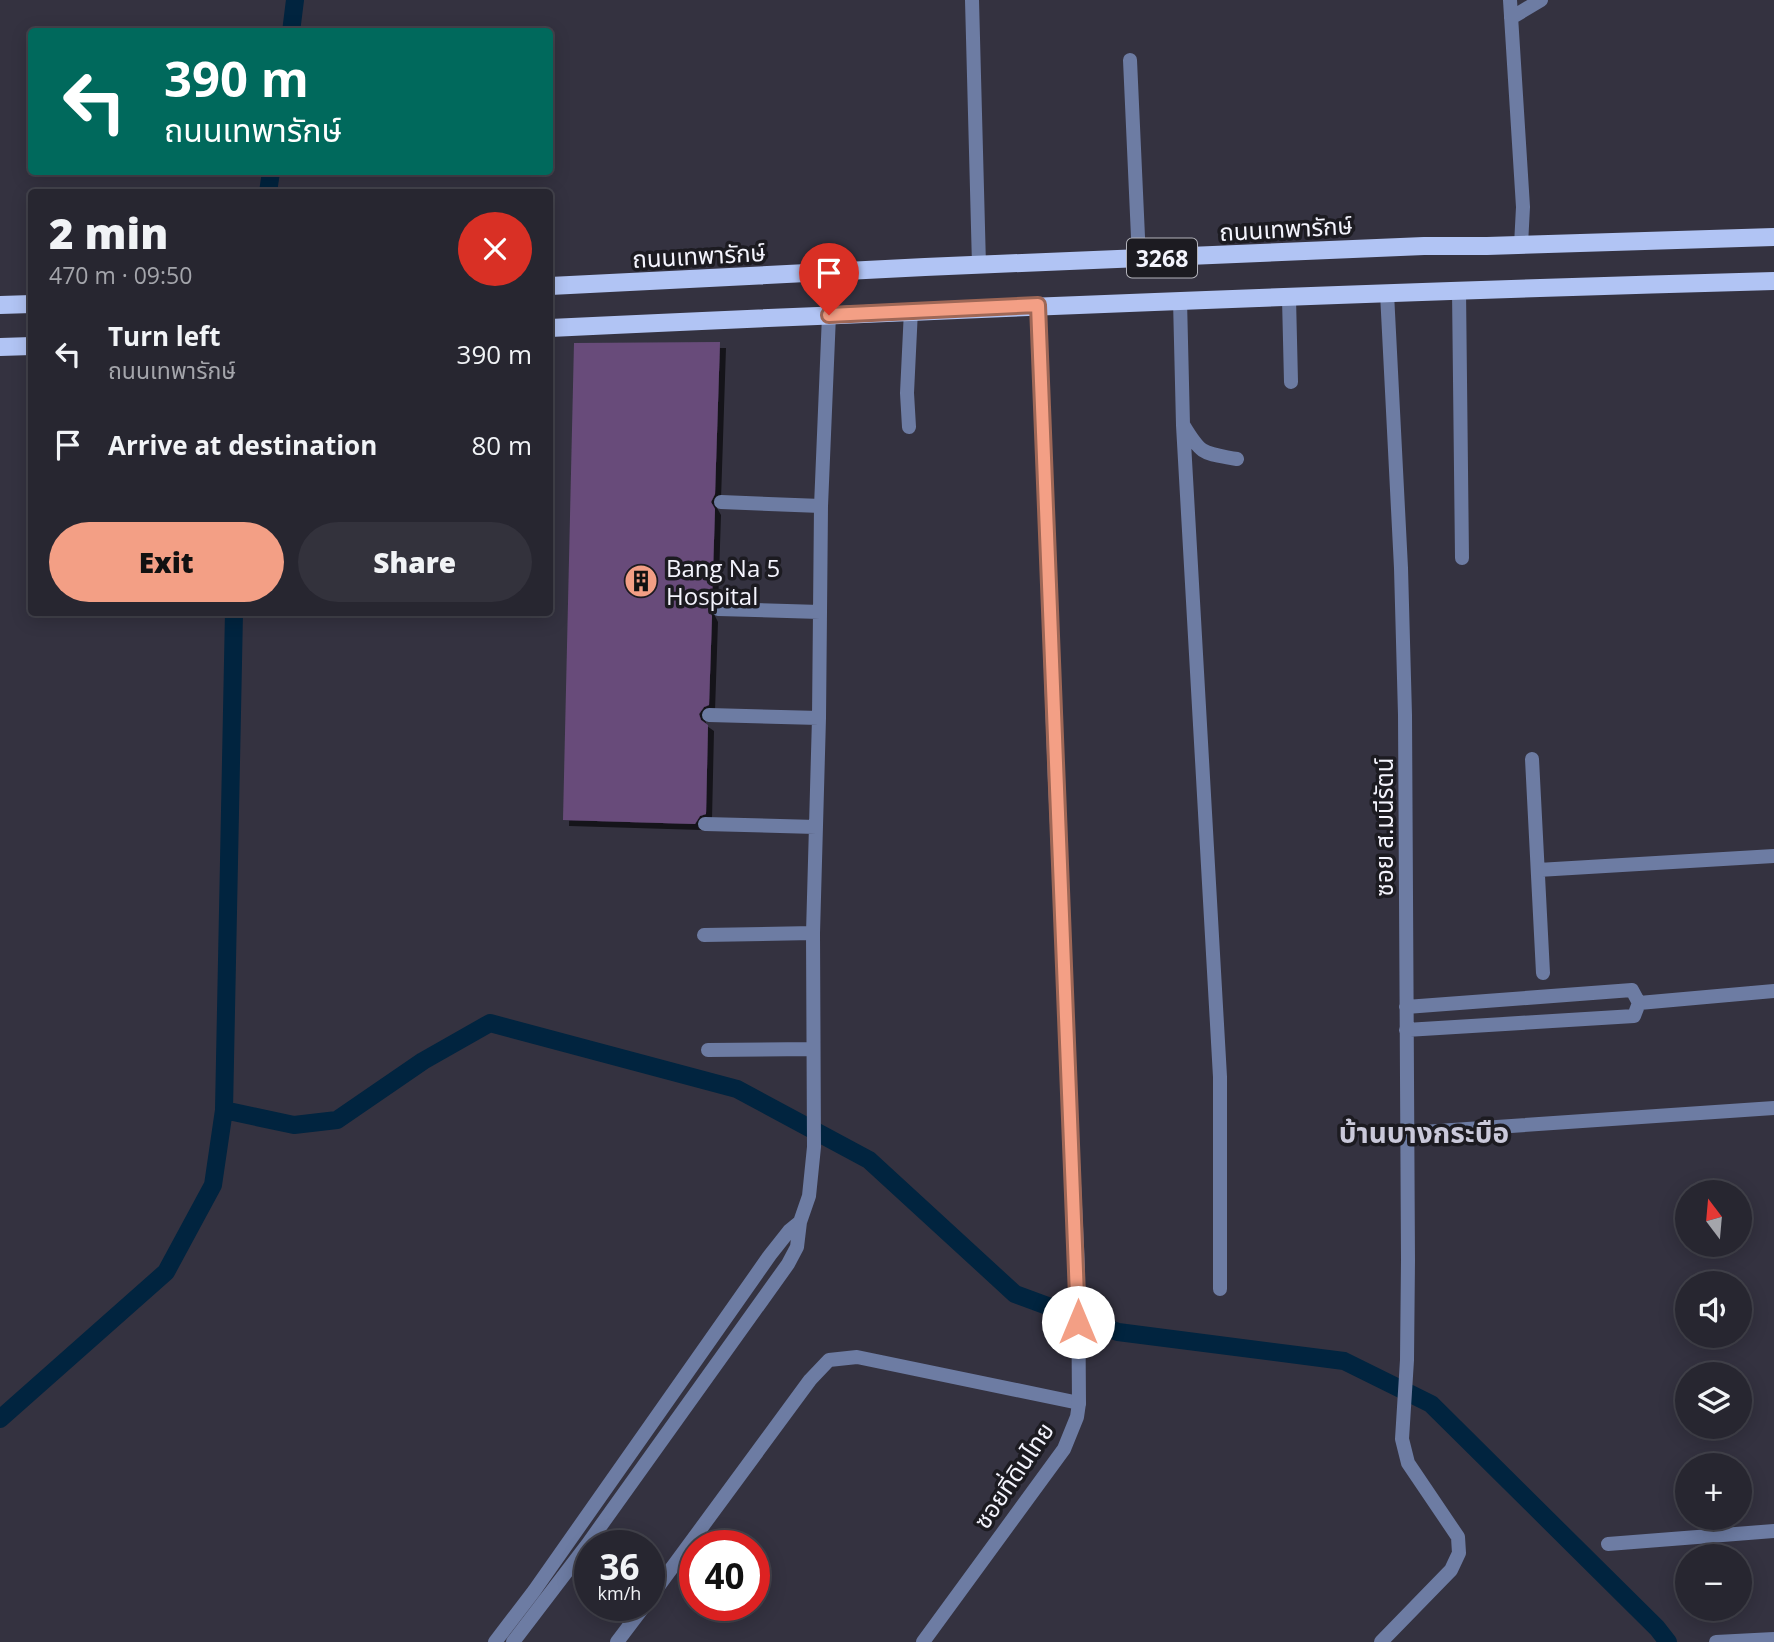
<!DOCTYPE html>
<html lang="en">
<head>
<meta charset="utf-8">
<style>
  body { margin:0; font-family:"Open Sans","Noto Sans Thai",sans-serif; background:#33323c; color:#f1f3f6; height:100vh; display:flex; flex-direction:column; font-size:26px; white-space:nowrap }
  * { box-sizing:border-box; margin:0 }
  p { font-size:23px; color:#a4a5ab }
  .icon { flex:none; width:38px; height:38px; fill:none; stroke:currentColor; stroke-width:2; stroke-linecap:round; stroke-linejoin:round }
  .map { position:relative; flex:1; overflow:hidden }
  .sheet { position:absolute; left:28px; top:189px; width:525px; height:427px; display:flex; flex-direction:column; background:#272630; border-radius:7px; box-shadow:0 4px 18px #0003,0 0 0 2px #43434c }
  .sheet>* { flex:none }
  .top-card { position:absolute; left:28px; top:28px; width:525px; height:147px; border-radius:7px; box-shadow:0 4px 18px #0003,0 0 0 2px #43434c; background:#00695c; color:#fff; overflow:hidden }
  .needle { width:46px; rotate:344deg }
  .fabs { position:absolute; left:1675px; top:1180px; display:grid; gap:14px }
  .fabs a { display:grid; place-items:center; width:77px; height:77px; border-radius:50%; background:#272630; box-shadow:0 4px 18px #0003,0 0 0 2px #43434c; font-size:35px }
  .speed { position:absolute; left:574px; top:1530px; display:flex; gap:14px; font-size:35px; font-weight:700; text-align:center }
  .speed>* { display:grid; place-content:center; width:91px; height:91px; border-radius:50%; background:#272630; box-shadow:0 4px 18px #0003,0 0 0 2px #43434c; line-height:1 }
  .speed small { font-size:18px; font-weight:400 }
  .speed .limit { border:10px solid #d22; background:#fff; color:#111 }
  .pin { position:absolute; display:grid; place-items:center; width:60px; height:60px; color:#fff; margin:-72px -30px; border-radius:50% 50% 50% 0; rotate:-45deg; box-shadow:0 0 7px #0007 }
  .pin .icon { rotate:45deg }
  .me { position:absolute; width:77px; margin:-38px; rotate:0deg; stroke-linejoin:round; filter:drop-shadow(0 0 5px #0008) }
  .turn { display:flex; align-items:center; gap:24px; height:147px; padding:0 21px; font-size:32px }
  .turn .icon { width:91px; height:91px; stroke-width:2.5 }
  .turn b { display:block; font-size:49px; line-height:60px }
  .round { display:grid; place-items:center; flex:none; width:74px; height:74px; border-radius:37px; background:#33323c }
  .headline { display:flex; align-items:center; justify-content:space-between; height:119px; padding:0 21px }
  h1 { font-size:42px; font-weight:800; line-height:52px }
  .button { display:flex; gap:14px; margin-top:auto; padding:14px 21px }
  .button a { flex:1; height:80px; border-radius:42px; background:#f39f85; color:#111; font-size:28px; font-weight:800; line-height:80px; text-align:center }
  .button a+a { background:#33323c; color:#f1f3f6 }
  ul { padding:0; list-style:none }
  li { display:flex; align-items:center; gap:21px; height:91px; padding:0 21px }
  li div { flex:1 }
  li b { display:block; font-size:26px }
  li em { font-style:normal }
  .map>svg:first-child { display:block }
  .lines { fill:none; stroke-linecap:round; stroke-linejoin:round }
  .canal { stroke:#01243f; stroke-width:18 }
  .building { fill:#684c7a; filter:url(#shadow) }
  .minor { stroke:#6d7ca3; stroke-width:14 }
  .tertiary { stroke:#6d7ca3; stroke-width:14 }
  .primary { stroke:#b1c4f4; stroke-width:18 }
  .route-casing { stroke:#9e6756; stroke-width:18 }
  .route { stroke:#f39f85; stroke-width:12 }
  .labels { text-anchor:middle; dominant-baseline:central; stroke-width:7; stroke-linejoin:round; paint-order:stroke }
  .shield { fill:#1c1b21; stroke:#b3b3bb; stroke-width:2 }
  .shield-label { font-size:23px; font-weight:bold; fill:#f4f4fd }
  .street-label { font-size:24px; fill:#f4f4fd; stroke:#1c1b21 }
  .poi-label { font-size:24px; fill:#f4f4fd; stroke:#1c1b21; text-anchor:start }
  .quarter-label { font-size:28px; font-weight:bold; fill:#cac9da; stroke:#1c1b21 }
</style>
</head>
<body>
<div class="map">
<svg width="1774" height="1642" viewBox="0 0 1774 1642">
  <defs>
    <filter id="shadow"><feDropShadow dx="6" dy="6" stdDeviation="0" flood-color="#0009"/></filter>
  </defs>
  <rect width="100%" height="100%" fill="#343240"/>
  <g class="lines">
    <path class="canal" d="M291,32L295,0
      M268,192L271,172
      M224,1110L294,1125L337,1120L423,1061L490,1023L737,1089L869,1160L1015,1294L1118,1332L1344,1361L1431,1404L1657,1628L1668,1642
      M0,1419L166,1272L213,1185L224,1110L234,612"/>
  </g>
  <path class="building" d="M720,342L715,494L711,502L715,509L712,602L708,608L712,616L709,705L704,707L699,714L701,720L708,725L706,814L700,816L695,824L563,820L574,343Z"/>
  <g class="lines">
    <path class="minor" d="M972,0L979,265
      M1510,0L1523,207L1521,245
      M1511,18L1541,0
      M1130,60L1139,259
      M1459,290L1462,558
      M1289,298L1291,382
      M1180,300L1183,425L1220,1077V1289
      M1184,426C1202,456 1204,453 1237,459
      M909,427L907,393L911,310
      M721,502L821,506
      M718,609L820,612
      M709,715L819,718
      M1532,759L1543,973
      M705,824L816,827
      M1538,870L1774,856
      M704,935L813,933
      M1639,1003L1774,991
      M1406,1030L1634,1016L1639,1003L1632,990L1406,1007
      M708,1050L813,1049
      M1408,1133L1774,1108
      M1608,1544L1774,1531
      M649,1599L810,1380L829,1360L857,1357L1079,1403
      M495,1642L534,1591L770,1255L789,1231L800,1222
      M513,1642L587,1545L788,1264L797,1247L800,1222L809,1196L814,1147L813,933L819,718L821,506L829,315
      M617,1642L645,1605
      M1381,1642L1451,1570L1459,1553L1458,1537L1408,1463L1402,1439L1407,1360L1408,1260L1405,715L1401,568L1387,293
      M1716,1642L1774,1639"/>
    <path class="tertiary" d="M923,1642L1064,1449L1077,1417L1079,1403L1078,1268L1055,783L1038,305"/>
    <path class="primary" d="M550,286L925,267L1424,246H1487L1774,237
      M0,305L32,304
      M550,328C958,309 1366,292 1774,281
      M0,347L32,346"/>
  </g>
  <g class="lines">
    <defs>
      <path id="route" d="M829,315L1038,305L1078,1322"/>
    </defs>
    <use href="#route" class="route-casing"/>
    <use href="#route" class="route"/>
  </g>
  <defs>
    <symbol id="building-disc" viewBox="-11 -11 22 22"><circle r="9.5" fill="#f39f85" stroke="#1c1b21"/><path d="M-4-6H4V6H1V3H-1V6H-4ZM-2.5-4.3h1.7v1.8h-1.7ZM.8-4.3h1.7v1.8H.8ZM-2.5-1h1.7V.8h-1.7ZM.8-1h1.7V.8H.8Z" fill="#111"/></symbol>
  </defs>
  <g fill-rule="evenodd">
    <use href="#building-disc" x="622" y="562" width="38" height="38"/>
  </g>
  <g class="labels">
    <rect class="shield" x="1127" y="238.5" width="70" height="39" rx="5"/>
    <g class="shield-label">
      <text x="1162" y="258">3268</text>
    </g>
    <g class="street-label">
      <text transform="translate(1286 228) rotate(-3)">ถนนเทพารักษ์</text>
      <text transform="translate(699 255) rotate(-3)">ถนนเทพารักษ์</text>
      <text transform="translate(1383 827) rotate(-90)">ซอย ส.มนีรัตน์</text>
      <text transform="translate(1013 1475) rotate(-56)">ซอยที่ดินไทย</text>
    </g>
    <g class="poi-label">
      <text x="666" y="567">Bang Na 5<tspan x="666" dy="28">Hospital</tspan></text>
    </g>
    <g class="quarter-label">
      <text x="1424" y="1132">บ้านบางกระบือ</text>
    </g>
  </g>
</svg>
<div class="fabs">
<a><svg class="needle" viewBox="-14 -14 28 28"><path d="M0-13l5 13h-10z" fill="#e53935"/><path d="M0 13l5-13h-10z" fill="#a4a5ab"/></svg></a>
<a><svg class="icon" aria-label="sound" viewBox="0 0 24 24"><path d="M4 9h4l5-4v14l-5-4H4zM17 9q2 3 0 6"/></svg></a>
<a><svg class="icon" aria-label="layers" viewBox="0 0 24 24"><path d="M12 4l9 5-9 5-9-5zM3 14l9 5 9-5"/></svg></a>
<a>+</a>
<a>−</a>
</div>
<div class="speed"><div>36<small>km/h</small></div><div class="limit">40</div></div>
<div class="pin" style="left:829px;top:315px;background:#d93025"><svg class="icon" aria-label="arrive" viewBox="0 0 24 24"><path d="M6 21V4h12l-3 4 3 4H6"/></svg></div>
<svg class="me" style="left:1078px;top:1322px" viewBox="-20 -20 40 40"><circle r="19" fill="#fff"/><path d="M0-13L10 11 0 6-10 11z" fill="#f39f85"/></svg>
<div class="top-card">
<div class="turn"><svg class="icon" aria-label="left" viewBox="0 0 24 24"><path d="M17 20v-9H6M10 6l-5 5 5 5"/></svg><div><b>390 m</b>ถนนเทพารักษ์</div></div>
</div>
<section class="sheet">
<div class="headline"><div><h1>2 min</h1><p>470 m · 09:50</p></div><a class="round" style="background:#d93025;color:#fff"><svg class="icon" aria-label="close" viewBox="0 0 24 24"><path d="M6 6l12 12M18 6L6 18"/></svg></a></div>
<ul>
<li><svg class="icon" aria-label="left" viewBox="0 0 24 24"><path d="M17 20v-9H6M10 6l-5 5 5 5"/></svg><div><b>Turn left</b><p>ถนนเทพารักษ์</p></div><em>390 m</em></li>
<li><svg class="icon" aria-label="arrive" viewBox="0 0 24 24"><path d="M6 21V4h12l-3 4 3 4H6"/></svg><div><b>Arrive at destination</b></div><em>80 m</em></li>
</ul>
<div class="button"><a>Exit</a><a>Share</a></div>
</section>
</div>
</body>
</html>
